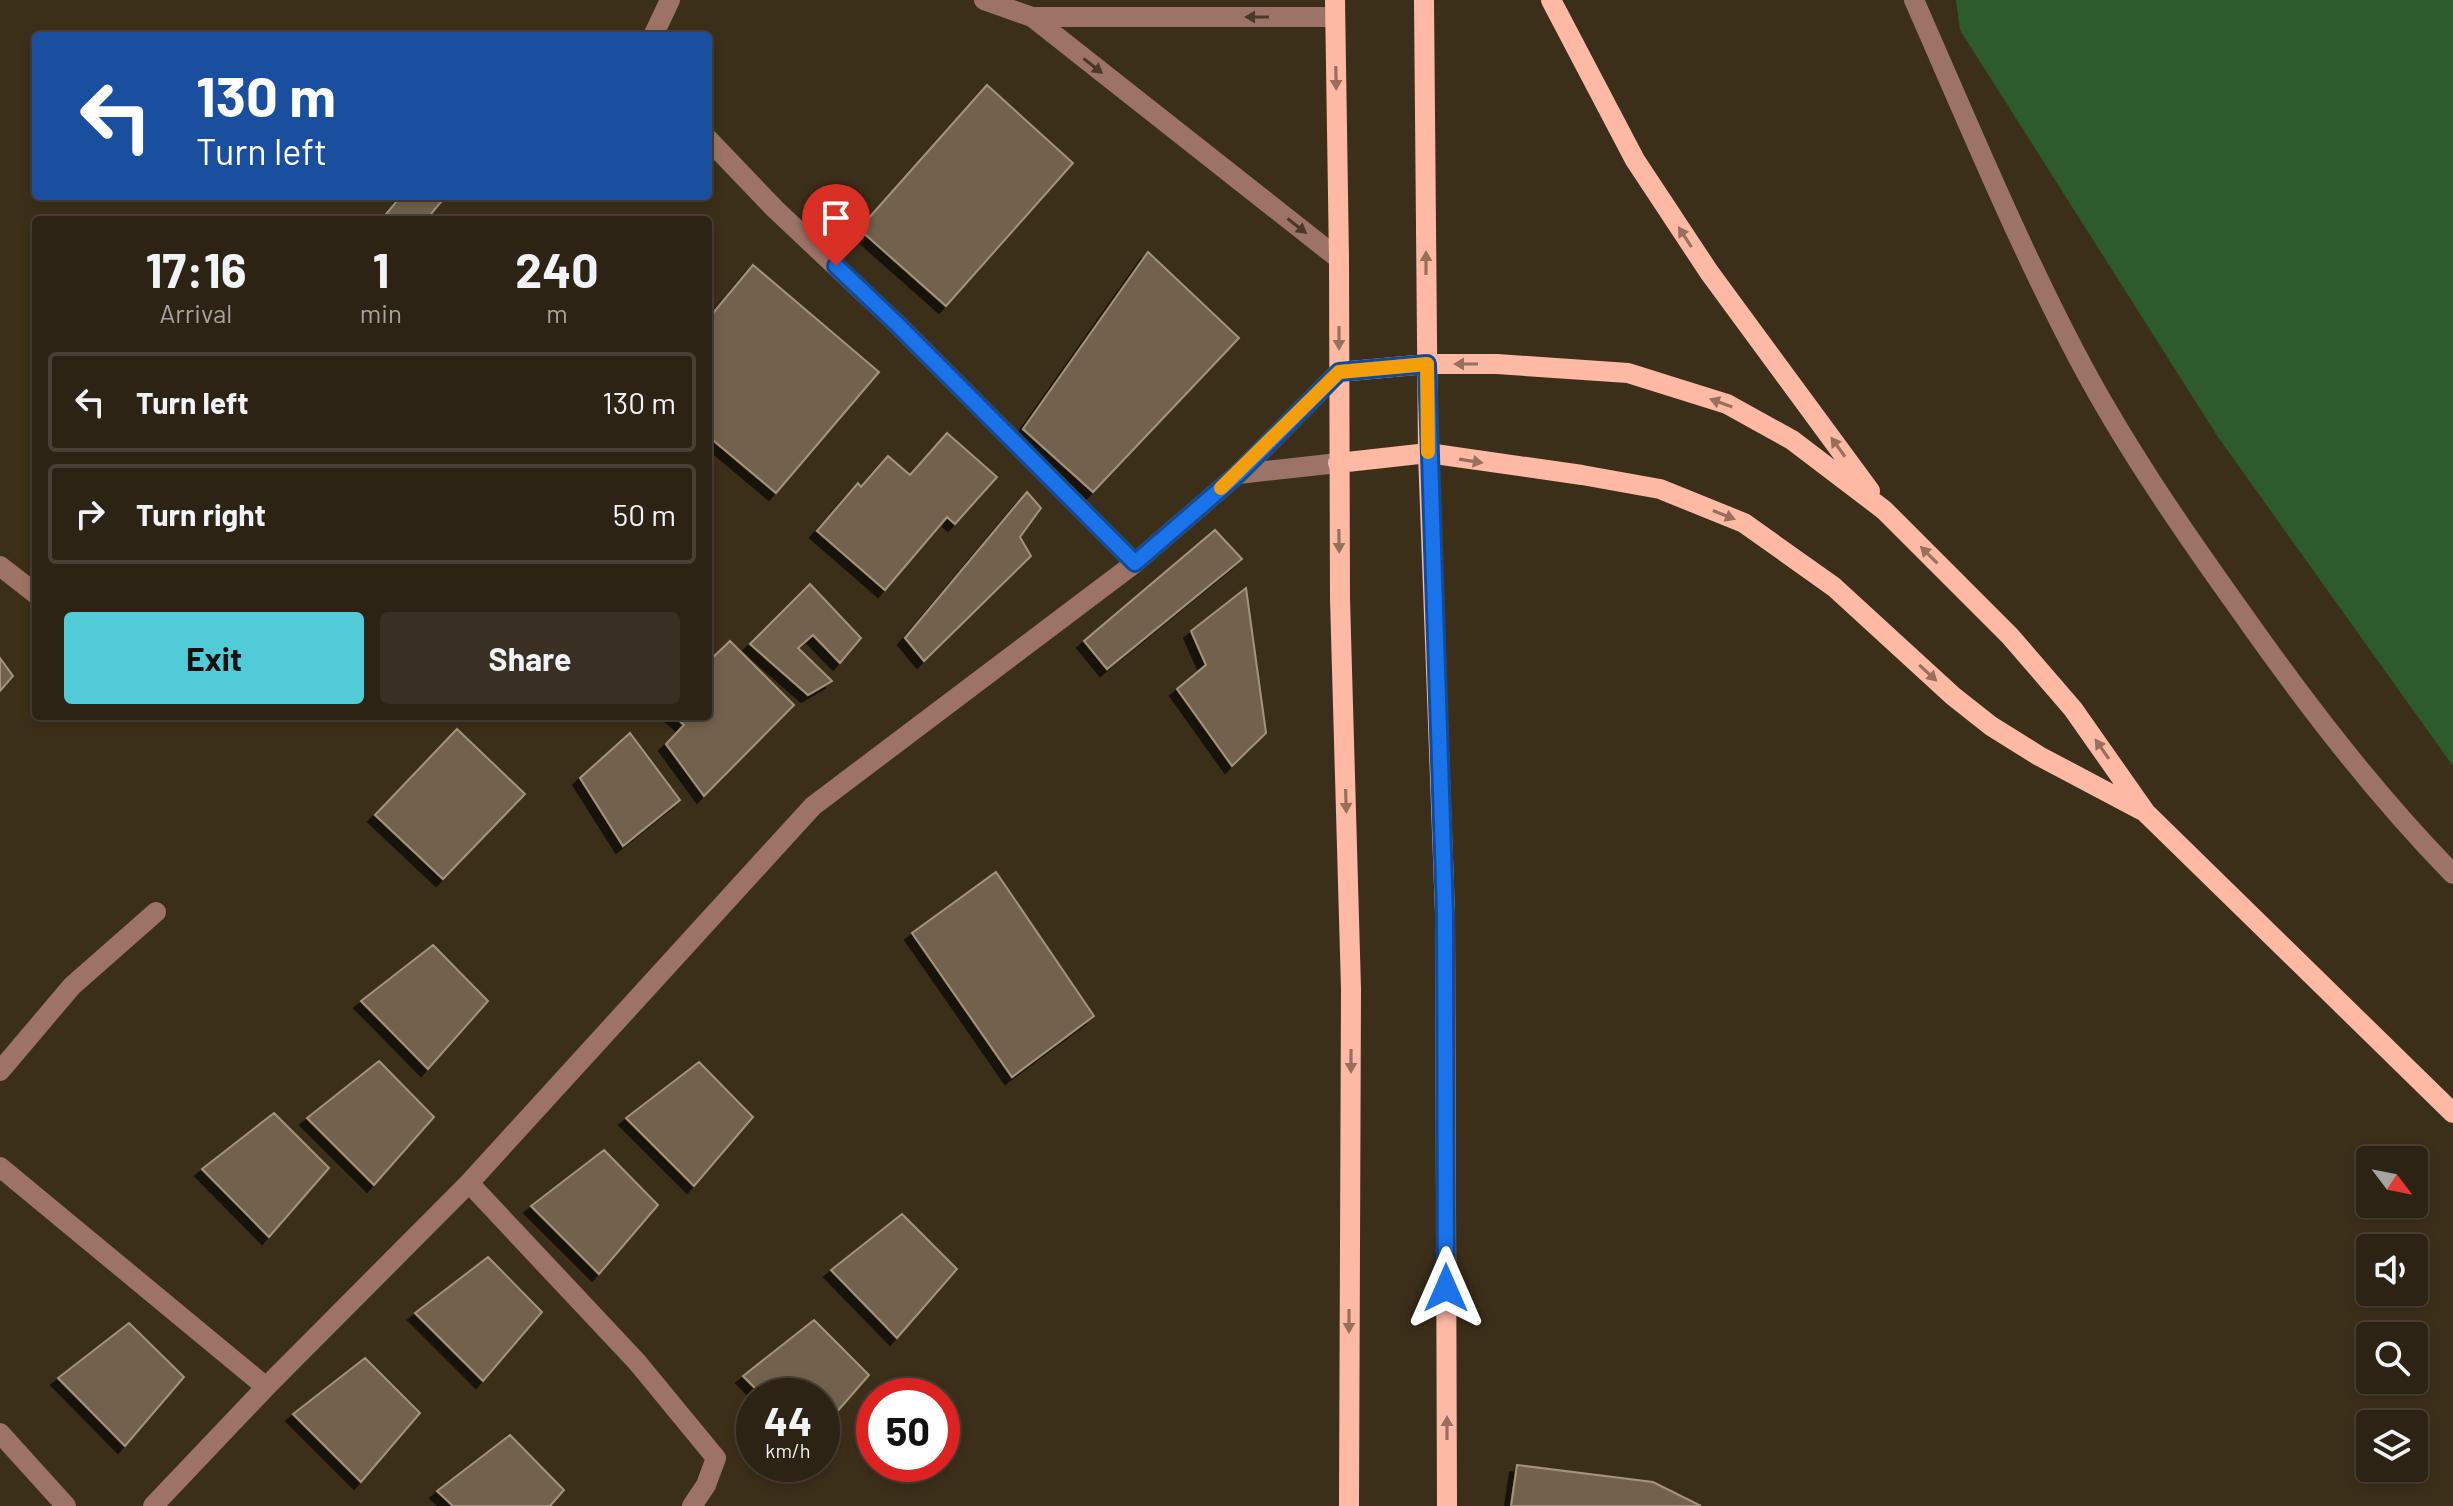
<!DOCTYPE html>
<html lang="en">
<head>
<meta charset="utf-8">
<style>
  body { margin:0; font-family:Barlow,sans-serif; background:#392f22; color:#f1f3f6; height:100vh; display:flex; flex-direction:column; font-size:30px; white-space:nowrap }
  * { box-sizing:border-box; margin:0 }
  p { font-size:26px; color:#a7a4a0 }
  .icon { flex:none; width:44px; height:44px; fill:none; stroke:currentColor; stroke-width:2; stroke-linecap:round; stroke-linejoin:round }
  .map { position:relative; flex:1; overflow:hidden }
  .details { position:absolute; left:32px; top:216px; width:680px; height:504px; display:flex; flex-direction:column; background:#2d2314; border-radius:8px; box-shadow:0 4px 12px #0003,0 0 0 2px #484034 }
  .details>* { flex:none }
  .banner { position:absolute; left:32px; top:32px; width:680px; height:168px; border-radius:8px; box-shadow:0 4px 12px #0003,0 0 0 2px #484034; background:#1a4fa0; color:#fff; overflow:hidden }
  .needle { width:52px; rotate:122deg }
  .fabs { position:absolute; left:2356px; top:1146px; display:grid; gap:16px }
  .fabs a { display:grid; place-items:center; width:72px; height:72px; border-radius:8px; background:#2d2314; box-shadow:0 4px 12px #0003,0 0 0 2px #484034; font-size:40px }
  .speed { position:absolute; left:736px; top:1378px; display:flex; gap:16px; font-size:40px; font-weight:700; text-align:center }
  .speed>* { display:grid; place-content:center; width:104px; height:104px; border-radius:50%; background:#2d2314; box-shadow:0 4px 12px #0003,0 0 0 2px #484034; line-height:1 }
  .speed small { font-size:20px; font-weight:400 }
  .speed .limit { border:12px solid #d22; background:#fff; color:#111 }
  .pin { position:absolute; display:grid; place-items:center; width:68px; height:68px; color:#fff; margin:-82px -34px; border-radius:50% 50% 50% 0; rotate:-45deg; box-shadow:0 0 8px #0007 }
  .pin .icon { rotate:45deg }
  .me { position:absolute; width:88px; margin:-44px; rotate:0deg; stroke-linejoin:round; filter:drop-shadow(0 0 6px #0008) }
  .turn { display:flex; align-items:center; gap:28px; height:168px; padding:0 32px; font-size:36px }
  .turn .icon { width:104px; height:104px; stroke-width:2.5 }
  .turn b { display:block; font-size:56px; line-height:68px }
  .eta { display:flex; justify-content:space-evenly; align-items:center; height:136px; text-align:center }
  .eta b { font-size:48px; font-weight:700; line-height:56px }
  .cta { display:flex; gap:16px; margin-top:auto; padding:16px 32px }
  .cta a { flex:1; height:92px; border-radius:8px; background:#52cbd8; color:#111; font-size:32px; font-weight:700; line-height:92px; text-align:center }
  .cta a+a { background:#392f22; color:#f1f3f6 }
  ul { padding:0; list-style:none }
  li { display:flex; align-items:center; gap:24px; height:100px; margin:0 16px 12px; padding:0 16px; border:4px solid #484034; border-radius:8px }
  li div { flex:1 }
  li b { display:block; font-size:30px }
  li em { font-style:normal }
  .map>svg:first-child { display:block }
  .green { fill:#2e5b2d }
  .building { fill:#72624d; stroke:#a4937c; stroke-width:2; filter:url(#shadow) }
  .lines { fill:none; stroke-linecap:round; stroke-linejoin:round }
  .minor { stroke:#9d7367; stroke-width:20 }
  .major { stroke:#feb9a5; stroke-width:20 }
  .oneway { fill:#4c3826 }
  .oneway2 { fill:#986f5a }
  .route-casing { stroke:#114b97; stroke-width:20 }
  .route { stroke:#1a73e8; stroke-width:14 }
  .slow { stroke:#f59e0b; stroke-width:14 }
</style>
</head>
<body>
<div class="map">
<svg width="2453" height="1506" viewBox="0 0 2453 1506">
  <defs>
    <filter id="shadow"><feDropShadow dx="-7" dy="7" stdDeviation="0" flood-color="#0009"/></filter>
  </defs>
  <rect width="100%" height="100%" fill="#3c2f1a"/>
  <path class="green" d="M1956,0H2453V766L2218,437L1960,30Z"/>
  <path class="building" d="M987,85L1073,163L946,306L859,229Z
    M401,196H446L426,220H381Z
    M1148,252L1239,338L1093,492L1023,429Z
    M753,265L879,372L776,493L708,436V319Z
    M947,433L997,477L955,524L947,517L885,590L817,531L858,483L861,487L888,456L910,475Z
    M1027,492L1041,508L1020,537L1031,556L924,661L905,638Z
    M1215,530L1242,559L1107,669L1084,641Z
    M810,584L861,638L840,663L813,635L798,648L832,681L808,695L750,644Z
    M1246,588L1266,733L1232,766L1177,689L1206,665L1191,631Z
    M730,641L794,705L704,796L666,744L684,725L674,716H708V662Z
    M0,658L13,676L0,691Z
    M457,729L525,794L443,879L375,815Z
    M630,733L680,800L623,846L580,778Z
    M996,872L1094,1016L1012,1077L912,933Z
    M433,945L488,1001L428,1069L361,1001Z
    M379,1061L434,1117L374,1185L307,1118Z
    M699,1062L753,1117L694,1186L626,1118Z
    M274,1113L329,1168L269,1237L202,1169Z
    M604,1150L658,1205L599,1274L531,1206Z
    M902,1214L957,1269L897,1338L831,1270Z
    M488,1257L542,1312L483,1381L415,1313Z
    M814,1320L869,1375L822,1429V1396H763L743,1376Z
    M129,1323L184,1377L125,1446L58,1378Z
    M365,1358L420,1413L361,1482L293,1414Z
    M510,1435L564,1490L550,1506H453L437,1491Z
    M1517,1465L1653,1482L1701,1506H1511Z"/>
  <g class="lines">
    <path class="minor" d="M984,0L1032,17L1339,259
      M1914,0C1966,118 2015,237 2075,352C2121,440 2179,525 2237,606C2303,700 2373,792 2453,874
      M1032,17H1335
      M653,36L670,0
      M708,139L775,209L897,324L1135,563
      M1238,474L1338,463
      M0,566L36,594
      M0,1071L72,986L156,912
      M0,1167L266,1387
      M469,1183L637,1362L716,1458L706,1485L692,1506
      M0,1433L66,1506
      M153,1506L266,1387L469,1183L813,806L1135,563L1238,474L1339,372"/>
    <path class="major" d="M1335,0L1339,259L1340,599L1351,989L1349,1506
      M1424,0L1428,453L1445,913L1447,1506
      M1551,0L1635,160L1709,272L1870,491
      M1339,372L1427,364H1497L1628,373L1727,404L1792,440L1884,510L2010,636L2073,709L2146,813L2453,1113
      M1338,463L1428,453L1582,475L1660,489L1744,523L1834,587L1953,696L1991,726L2039,756L2141,810"/>
  </g>
  <defs><path id="oneway-solid" d="M-6-.8H1V-3.2L6.5 0L1 3.2V.8H-6Z" transform="scale(2)"/></defs>
  <g class="oneway">
    <use href="#oneway-solid" transform="translate(1257 17) rotate(180)"/>
    <use href="#oneway-solid" transform="translate(1093 66) rotate(38)"/>
    <use href="#oneway-solid" transform="translate(1297 226) rotate(38)"/>
  </g>
  <g class="oneway2">
    <use href="#oneway-solid" transform="translate(1336 78) rotate(89)"/>
    <use href="#oneway-solid" transform="translate(1685 237) rotate(-123)"/>
    <use href="#oneway-solid" transform="translate(1426 263) rotate(-90)"/>
    <use href="#oneway-solid" transform="translate(1339 338) rotate(90)"/>
    <use href="#oneway-solid" transform="translate(1466 364) rotate(180)"/>
    <use href="#oneway-solid" transform="translate(1721 403) rotate(-160)"/>
    <use href="#oneway-solid" transform="translate(1838 447) rotate(-126)"/>
    <use href="#oneway-solid" transform="translate(1471 461) rotate(9)"/>
    <use href="#oneway-solid" transform="translate(1724 515) rotate(22)"/>
    <use href="#oneway-solid" transform="translate(1339 541) rotate(89)"/>
    <use href="#oneway-solid" transform="translate(1929 555) rotate(-135)"/>
    <use href="#oneway-solid" transform="translate(1928 673) rotate(43)"/>
    <use href="#oneway-solid" transform="translate(2102 749) rotate(-125)"/>
    <use href="#oneway-solid" transform="translate(1346 801) rotate(88)"/>
    <use href="#oneway-solid" transform="translate(1351 1061) rotate(90)"/>
    <use href="#oneway-solid" transform="translate(1349 1321) rotate(90)"/>
    <use href="#oneway-solid" transform="translate(1447 1428) rotate(-90)"/>
  </g>
  <g class="lines">
    <defs>
      <path id="route" d="M836,266L897,324L1135,563L1238,474L1339,372L1427,364L1445,913L1446,1288"/>
    </defs>
    <use href="#route" class="route-casing"/>
    <use href="#route" class="route"/>
    <path class="slow" d="M1221,488L1339,372L1427,364L1428,452"/>
  </g>
</svg>
<div class="fabs">
<a><svg class="needle" viewBox="-14 -14 28 28"><path d="M0-13l5 13h-10z" fill="#e53935"/><path d="M0 13l5-13h-10z" fill="#a7a4a0"/></svg></a>
<a><svg class="icon" aria-label="sound" viewBox="0 0 24 24"><path d="M4 9h4l5-4v14l-5-4H4zM17 9q2 3 0 6"/></svg></a>
<a><svg class="icon" aria-label="search" viewBox="0 0 24 24"><circle cx="10" cy="10" r="6"/><path d="M15 15l6 6"/></svg></a>
<a><svg class="icon" aria-label="layers" viewBox="0 0 24 24"><path d="M12 4l9 5-9 5-9-5zM3 14l9 5 9-5"/></svg></a>
</div>
<div class="speed"><div>44<small>km/h</small></div><div class="limit">50</div></div>
<div class="pin" style="left:836px;top:266px;background:#d93025"><svg class="icon" aria-label="arrive" viewBox="0 0 24 24"><path d="M6 21V4h12l-3 4 3 4H6"/></svg></div>
<svg class="me" style="left:1446px;top:1288px" viewBox="-20 -20 40 40"><path d="M0-17L14 15 0 8-14 15z" fill="#1a73e8" stroke="#fff" stroke-width="4"/></svg>
<div class="banner">
<div class="turn"><svg class="icon" aria-label="left" viewBox="0 0 24 24"><path d="M17 20v-9H6M10 6l-5 5 5 5"/></svg><div><b>130 m</b>Turn left</div></div>
</div>
<section class="details">
<div class="eta">
<div><b>17:16</b><p>Arrival</p></div>
<div><b>1</b><p>min</p></div>
<div><b>240</b><p>m</p></div>
</div>
<ul>
<li><svg class="icon" aria-label="left" viewBox="0 0 24 24"><path d="M17 20v-9H6M10 6l-5 5 5 5"/></svg><div><b>Turn left</b></div><em>130 m</em></li>
<li><svg class="icon" aria-label="right" viewBox="0 0 24 24"><path d="M7 20v-9h11M14 6l5 5-5 5"/></svg><div><b>Turn right</b></div><em>50 m</em></li>
</ul>
<div class="cta"><a>Exit</a><a>Share</a></div>
</section>
</div>
</body>
</html>
